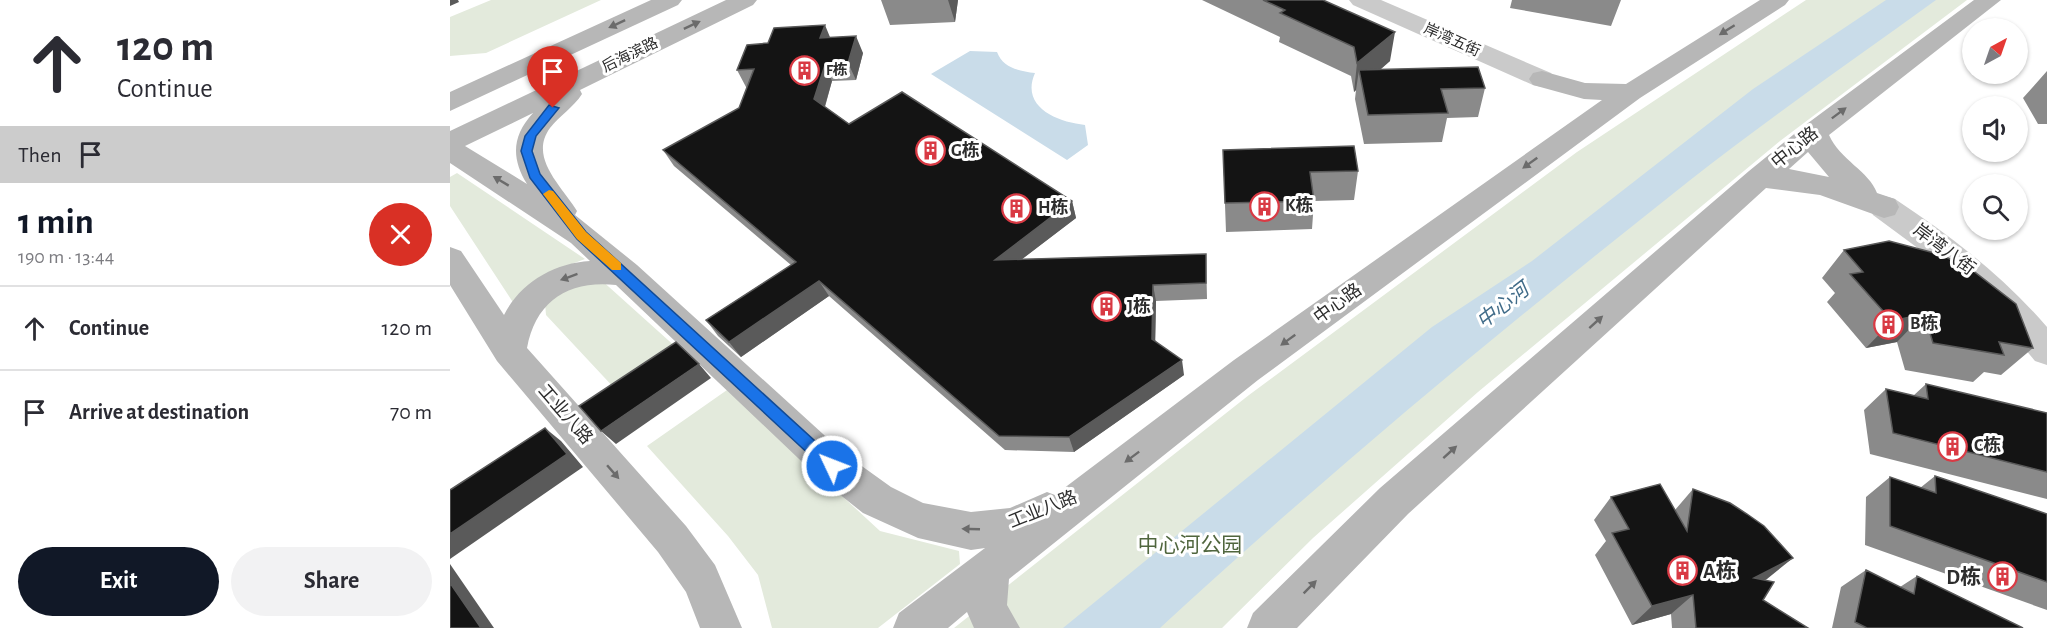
<!DOCTYPE html>
<html lang="en">
<head>
<meta charset="utf-8">
<style>
  body { margin:0; font-family:"Alegreya Sans","Noto Sans SC",sans-serif; background:#f2f2f3; color:#2b2b33; height:100vh; display:flex; flex-direction:column; font-size:22px; white-space:nowrap }
  * { box-sizing:border-box; margin:0 }
  p { font-size:20px; color:#7c7c81 }
  .icon { flex:none; width:33px; height:33px; fill:none; stroke:currentColor; stroke-width:2; stroke-linecap:round; stroke-linejoin:round }
  .map { position:relative; flex:1; overflow:hidden }
  .drawer { display:flex; flex-direction:column; background:#fff; width:450px }
  .drawer>* { flex:none }
  .top-card { background:#fff; color:#2b2b33; overflow:hidden }
  .needle { width:39px; rotate:40deg }
  .buttons { position:absolute; left:1512px; top:18px; display:grid; gap:12px }
  .buttons a { display:grid; place-items:center; width:66px; height:66px; border-radius:50%; background:#fff; box-shadow:0 2px 4px #0004; font-size:30px }
  .pin { position:absolute; display:grid; place-items:center; width:51px; height:51px; color:#fff; margin:-62px -26px; border-radius:50% 50% 50% 0; rotate:-45deg; box-shadow:0 0 6px #0007 }
  .pin .icon { rotate:45deg }
  .me { position:absolute; width:66px; margin:-33px; rotate:313deg; stroke-linejoin:round; filter:drop-shadow(0 0 4px #0008) }
  .turn { display:flex; align-items:center; gap:21px; height:126px; padding:0 18px; font-size:27px }
  .turn .icon { width:78px; height:78px; stroke-width:2.5 }
  .turn b { display:block; font-size:42px; line-height:51px }
  .then { display:flex; align-items:center; height:57px; padding:0 18px; background:#0003; gap:12px; font-size:22px }
  .round { display:grid; place-items:center; flex:none; width:63px; height:63px; border-radius:32px; background:#f2f2f3 }
  .overview { display:flex; align-items:center; justify-content:space-between; height:102px; padding:0 18px }
  h1 { font-size:36px; font-weight:700; line-height:45px; color:#111827 }
  .primary-button { display:flex; gap:12px; margin-top:auto; padding:12px 18px }
  .primary-button a { flex:1; height:69px; border-radius:36px; background:#111827; color:#fff; font-size:24px; font-weight:700; line-height:69px; text-align:center }
  .primary-button a+a { background:#f2f2f3; color:#2b2b33 }
  ul { padding:0; list-style:none }
  li { display:flex; align-items:center; gap:18px; height:84px; padding:0 18px; border-top:2px solid #e1e1e2 }
  li div { flex:1 }
  li b { display:block; font-size:22px }
  li em { font-style:normal }
  main { display:flex; flex:1; min-height:0 }
  .map>svg:first-child { display:block }
  .green { fill:#e3eadc }
  .water { fill:#c9dce9 }
  .lines { fill:none; stroke-linecap:round; stroke-linejoin:round }
  .tertiary { fill:#cacaca; fill-rule:evenodd }
  .secondary { fill:#b7b7b7; fill-rule:evenodd }
  .wall { fill:#8a8a8a }
  .shaded-wall { fill:#5a5a5a }
  .building { fill:#141414; stroke:#5a5a5a; stroke-width:1.5 }
  .oneway { fill:#6b6b6b }
  .route { fill:#1a73e8; stroke:#114b97; stroke-width:1.5 }
  .slow { fill:#f59e0b }
  .labels { text-anchor:middle; dominant-baseline:central; stroke-width:6; stroke-linejoin:round; paint-order:stroke }
  .far-street-label { font-size:15px; fill:#2d2d2d; stroke:#fff }
  .far-poi-label { font-size:15px; font-weight:bold; fill:#2d2d2d; stroke:#fff; text-anchor:start }
  .street-label { font-size:18px; fill:#2d2d2d; stroke:#fff }
  .poi-label { font-size:18px; font-weight:bold; fill:#2d2d2d; stroke:#fff; text-anchor:start }
  .water-label { font-size:20px; font-style:italic; fill:#416c89; stroke:#fff }
  .near-park-label { font-size:21px; fill:#50663e; stroke:#fff }
  .near-poi-label { font-size:21px; font-weight:bold; fill:#2d2d2d; stroke:#fff; text-anchor:start }
</style>
</head>
<body>
<main>
<section class="drawer">
<div class="top-card">
<div class="turn"><svg class="icon" aria-label="ahead" viewBox="0 0 24 24"><path d="M12 20V5M6 11l6-6 6 6"/></svg><div><b>120 m</b>Continue</div></div>
<div class="then">Then<svg class="icon" aria-label="arrive" viewBox="0 0 24 24"><path d="M6 21V4h12l-3 4 3 4H6"/></svg></div>
</div>
<div class="overview"><div><h1>1 min</h1><p>190 m · 13:44</p></div><a class="round" style="background:#d93025;color:#fff"><svg class="icon" aria-label="close" viewBox="0 0 24 24"><path d="M6 6l12 12M18 6L6 18"/></svg></a></div>
<ul>
<li><svg class="icon" aria-label="ahead" viewBox="0 0 24 24"><path d="M12 20V5M6 11l6-6 6 6"/></svg><div><b>Continue</b></div><em>120 m</em></li>
<li><svg class="icon" aria-label="arrive" viewBox="0 0 24 24"><path d="M6 21V4h12l-3 4 3 4H6"/></svg><div><b>Arrive at destination</b></div><em>70 m</em></li>
</ul>
<div class="primary-button"><a>Exit</a><a>Share</a></div>
</section>
<div class="map">
<svg width="1597" height="628" viewBox="0 0 1597 628">
  <rect width="100%" height="100%" fill="#fff"/>
  <path class="green" d="M41,0H151L36,53L0,56V17Z
    M1356,0H1517L1330,141L1028,392L863,538L772,628H504L799,395L1127,152Z
    M7,173L135,259L103,271L66,307L0,206V177Z
    M149,278L228,349L167,391L96,315L95,303L110,289Z
    M277,390L430,531L509,551L510,564L428,628H322L308,575L278,536L197,446Z"/>
  <path class="water" d="M1436,0H1486C1403,60 1319,118 1239,181C1058,324 879,472 710,628H613L982,327L1082,261L1303,89Z
    M520,51L547,52C553,68 569,71 585,73C570,107 607,122 635,125L638,145L617,160L481,74Z"/>
  <g class="lines">
    <path class="tertiary" d="M899,0H931L1101,73L1105,79L1101,85L1092,87L1083,85L903,5Z
      M1434,196L1445,199C1501,236 1553,276 1597,327V365L1585,361L1548,317L1511,280L1423,215L1419,207L1423,199Z"/>
    <path class="secondary" d="M201,0H232L228,5L0,111V92Z
      M276,0H307L303,5L130,90L132,94C124,107 109,116 100,128C78,158 113,187 127,211L125,215L187,265L395,454L441,487L473,503L521,512L560,508L597,492L605,495L784,360L1152,100L1134,99L1083,85L1079,79L1083,73L1092,71L1135,83L1176,84L1310,0H1339L1335,5L1190,98L808,380L559,579L557,605L570,628H524L517,612L498,628H443L449,613L535,548L521,550L468,538L413,513L369,478L166,285C118,280 86,301 77,348L236,526L265,565L292,628H250L236,592L208,552L47,361L0,285V247L11,251L54,315C70,283 104,263 140,261L121,243L0,163V131ZM83,113C62,136 61,158 77,184L15,146Z
      M1524,0H1551L1379,135C1390,160 1419,171 1427,193L1445,199L1449,207L1445,215L1434,218L1370,195L1316,188L958,514L847,628H797L803,613L930,488L1299,171L1354,126ZM1358,152L1379,177L1339,169Z"/>
  </g>
  <path class="wall" d="M431,0H508L505,22L440,25Z
    M752,0H873L940,61L930,70L1035,88L1028,117L997,118L992,142L914,144L905,99L906,90L904,92L901,76L829,42L830,37Z
    M1062,0H1171L1161,26L1060,8Z
    M380,38L413,53L406,80L382,81L375,107L399,124L622,201L626,218L572,259L756,254L757,299L706,301L705,340L734,375L624,452L555,450L379,296L291,357L268,336L256,320L341,265L224,166L213,150L289,108L298,87H296L287,70L318,43Z
    M1597,71V124H1588L1573,98Z
    M773,150L908,171L904,200L864,201L862,229L776,232Z
    M1394,250L1583,348L1551,375L1534,372L1523,382L1455,370L1447,342L1416,348L1377,302L1385,293L1372,278Z
    M1476,384L1597,413V499L1420,454L1414,410L1436,389L1463,396Z
    M1485,476L1597,514V610L1415,545L1416,497L1440,477L1470,488Z
    M1243,489L1317,579L1314,580L1313,600L1358,628H1222L1221,614L1182,625L1145,555L1156,541L1144,520L1161,497L1225,510Z
    M1416,570L1450,587L1467,576L1573,628H1382L1391,587Z"/>
  <path class="shaded-wall" d="M0,0H8L9,2L0,6Z
    M498,0H508L505,22Z
    M375,25L382,42L370,38Z
    M945,32L940,61L912,85L909,70L906,90L904,92L907,63Z
    M406,36L413,53L406,80L398,63Z
    M375,65L382,81L372,116L364,99Z
    M622,201L626,218L550,276L545,260Z
    M369,281L379,296L291,357L279,342Z
    M703,285L706,301L705,354L702,339Z
    M1474,314L1447,342L1416,348L1442,321Z
    M732,360L734,375L624,452L619,437Z
    M249,364L261,378L166,444L151,431Z
    M95,428L111,441L133,467L0,559V534Z
    M1343,558L1317,579L1280,598L1304,578Z
    M0,564L44,628H31L0,583Z
    M1243,595L1221,614L1182,625L1202,606Z"/>
  <path class="building" d="M813,0H873L945,32L907,63L904,47L830,13L835,10Z
    M375,25L370,38L406,36L398,63L375,65L364,99L399,124L452,92L622,201L545,260L756,254V283L703,285L702,339L732,360L619,437L549,436L369,281L279,342L256,320L346,262L213,150L289,108L304,69L287,70L297,45L318,43L324,28Z
    M1028,67L1035,88L991,89L998,113L918,115L909,70Z
    M904,146L908,171L860,172L864,201L775,203L773,150Z
    M1439,241L1492,255L1522,270L1566,304L1583,348L1549,342L1554,355L1483,343L1474,314L1442,321L1400,274L1413,272L1394,250Z
    M226,342L249,364L151,431L129,406Z
    M1476,384L1597,413V472L1443,433L1436,389L1478,399Z
    M95,428L117,454L0,534V490Z
    M1485,476L1597,514V582L1440,526V477L1486,493Z
    M1210,484L1237,531L1243,489L1280,503L1297,514L1314,526L1343,558L1304,578L1324,582L1313,600L1358,628H1246L1243,595L1202,606L1162,533L1179,529L1161,497Z
    M1416,570L1464,594L1467,576L1573,628H1417L1405,622Z
    M0,583L31,628H0Z"/>
  <defs><path id="oneway-solid" d="M-6-.8H1V-3.2L6.5 0L1 3.2V.8H-6Z" transform="scale(1.5)"/></defs>
  <g class="oneway">
    <use href="#oneway-solid" transform="translate(167 24) rotate(155)"/>
    <use href="#oneway-solid" transform="translate(242 25) rotate(-25)"/>
    <use href="#oneway-solid" transform="translate(1277 30) rotate(148)"/>
    <use href="#oneway-solid" transform="translate(1389 113) rotate(-37)"/>
    <use href="#oneway-solid" transform="translate(1080 163) rotate(144)"/>
    <use href="#oneway-solid" transform="translate(51 181) rotate(-149)"/>
    <use href="#oneway-solid" transform="translate(119 277) rotate(160)"/>
    <use href="#oneway-solid" transform="translate(1146 322) rotate(-42)"/>
    <use href="#oneway-solid" transform="translate(838 340) rotate(144)"/>
    <use href="#oneway-solid" transform="translate(1000 452) rotate(-42)"/>
    <use href="#oneway-solid" transform="translate(682 457) rotate(143)"/>
    <use href="#oneway-solid" transform="translate(163 472) rotate(49)"/>
    <use href="#oneway-solid" transform="translate(521 529) rotate(-178)"/>
    <use href="#oneway-solid" transform="translate(860 587) rotate(-45)"/>
  </g>
  <path class="route" d="M99,105L109,108L86,136L82,151L90,174L136,232L388,462L390,466L388,471H377L127,239L80,178L71,151L75,136Z"/>
  <path class="slow" d="M99,190L103,191L136,232L171,263V270H162L127,239L93,194Z"/>
  <defs>
    <symbol id="building-ring" viewBox="-11 -11 22 22"><circle r="9.5" fill="#fff" stroke="#d93a44" stroke-width="1.5"/><path d="M-4-6H4V6H1V3H-1V6H-4ZM-2.5-4.3h1.7v1.8h-1.7ZM.8-4.3h1.7v1.8H.8ZM-2.5-1h1.7V.8h-1.7ZM.8-1h1.7V.8H.8Z" fill="#d93a44"/></symbol>
  </defs>
  <g fill-rule="evenodd">
    <use href="#building-ring" x="338" y="54" width="33" height="33"/>
    <use href="#building-ring" x="464" y="134" width="33" height="33"/>
    <use href="#building-ring" x="798" y="190" width="33" height="33"/>
    <use href="#building-ring" x="550" y="192" width="33" height="33"/>
    <use href="#building-ring" x="640" y="290" width="33" height="33"/>
    <use href="#building-ring" x="1422" y="308" width="33" height="33"/>
    <use href="#building-ring" x="1486" y="430" width="33" height="33"/>
    <use href="#building-ring" x="1216" y="554" width="33" height="33"/>
    <use href="#building-ring" x="1536" y="560" width="33" height="33"/>
  </g>
  <g class="labels">
    <g class="far-street-label">
      <text transform="translate(1002 40) rotate(24)">岸湾五街</text>
      <text transform="translate(180 55) rotate(-26)">后海滨路</text>
    </g>
    <g class="far-poi-label">
      <text x="376" y="70">F栋</text>
    </g>
    <g class="street-label">
      <text transform="translate(1345 148) rotate(-39)">中心路</text>
      <text transform="translate(1494 250) rotate(37)">岸湾八街</text>
      <text transform="translate(888 304) rotate(-36)">中心路</text>
      <text transform="translate(115 415) rotate(49)">工业八路</text>
      <text transform="translate(593 510) rotate(-22)">工业八路</text>
    </g>
    <g class="poi-label">
      <text x="501" y="151">G栋</text>
      <text x="835" y="206">K栋</text>
      <text x="588" y="208">H栋</text>
      <text x="677" y="307">J栋</text>
      <text x="1460" y="324">B栋</text>
      <text x="1524" y="446">C栋</text>
    </g>
    <g class="water-label">
      <text transform="translate(1053 306) rotate(-38)">中心河</text>
    </g>
    <g class="near-park-label">
      <text x="740" y="545">中心河公园</text>
    </g>
    <g class="near-poi-label">
      <text x="1253" y="571">A栋</text>
      <text x="1531" y="577" text-anchor="end">D栋</text>
    </g>
  </g>
</svg>
<div class="buttons">
<a><svg class="needle" viewBox="-14 -14 28 28"><path d="M0-13l5 13h-10z" fill="#e53935"/><path d="M0 13l5-13h-10z" fill="#7c7c81"/></svg></a>
<a><svg class="icon" aria-label="sound" viewBox="0 0 24 24"><path d="M4 9h4l5-4v14l-5-4H4zM17 9q2 3 0 6"/></svg></a>
<a><svg class="icon" aria-label="search" viewBox="0 0 24 24"><circle cx="10" cy="10" r="6"/><path d="M15 15l6 6"/></svg></a>
</div>
<div class="pin" style="left:103px;top:108px;background:#d93025"><svg class="icon" aria-label="arrive" viewBox="0 0 24 24"><path d="M6 21V4h12l-3 4 3 4H6"/></svg></div>
<svg class="me" style="left:382px;top:466px" viewBox="-20 -20 40 40"><circle r="17" fill="#1a73e8" stroke="#fff" stroke-width="3"/><path d="M0-11L8 9 0 5-8 9z" fill="#fff"/></svg>
</div>
</main>
</body>
</html>
